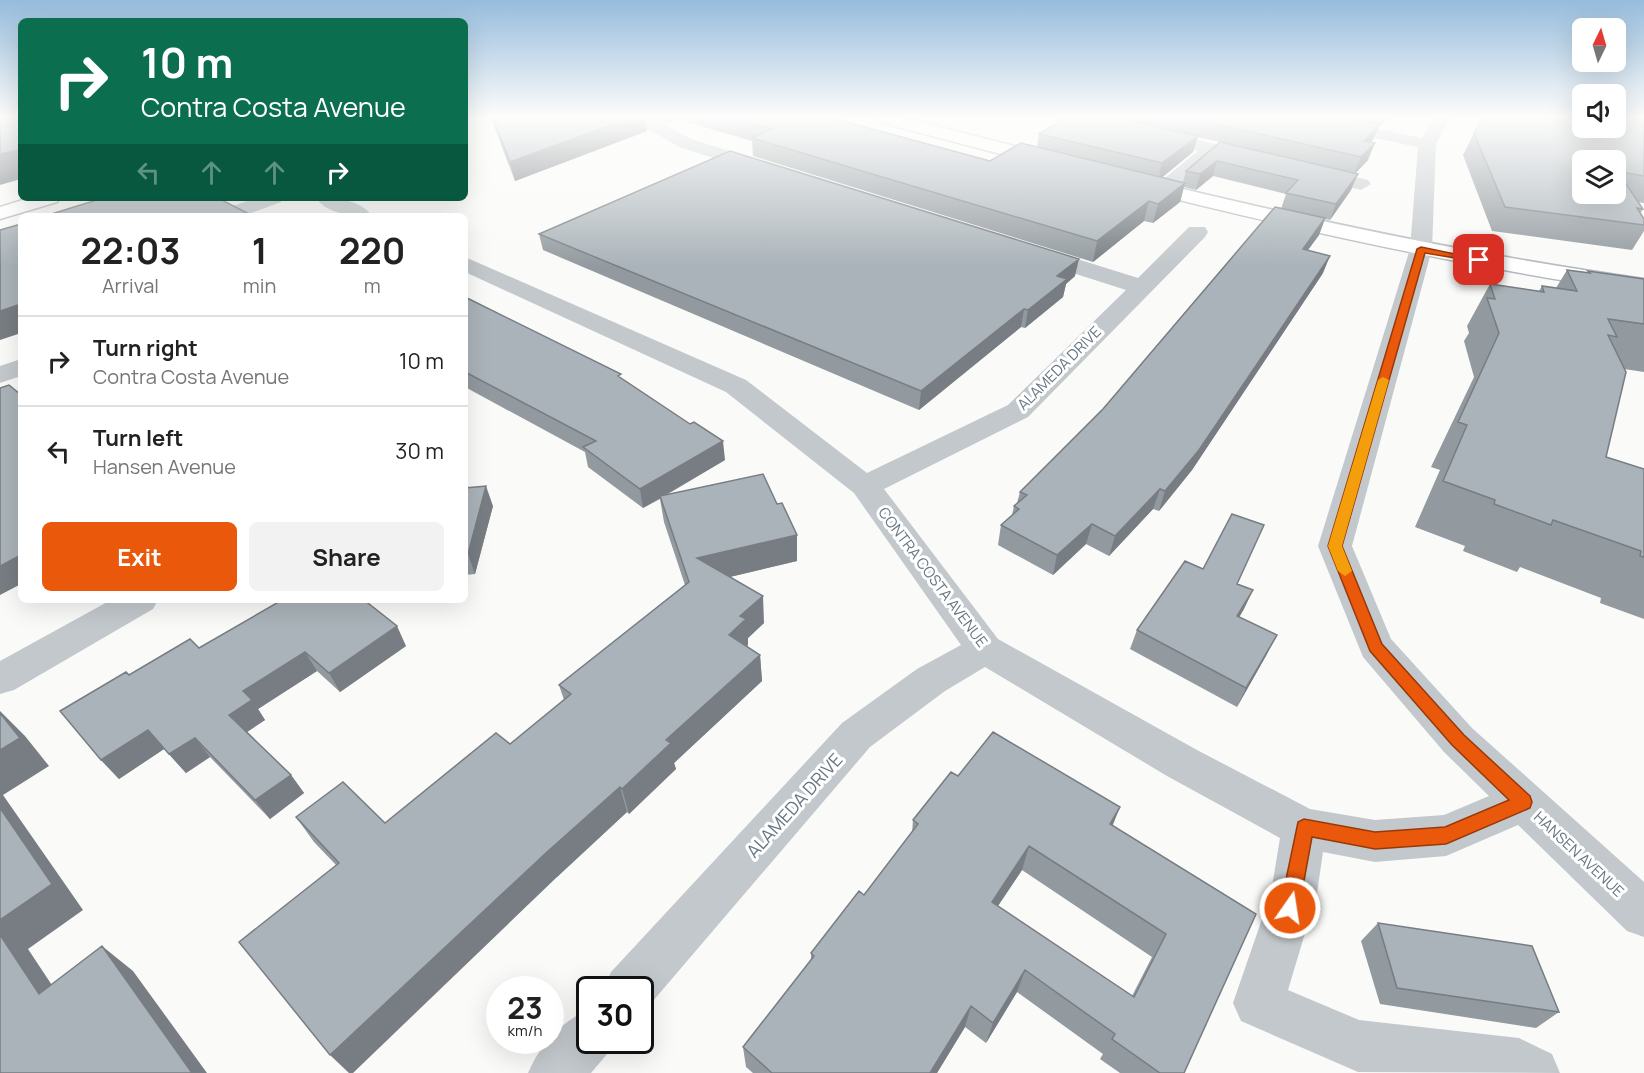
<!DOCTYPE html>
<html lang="en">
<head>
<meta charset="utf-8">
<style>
  body { margin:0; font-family:Manrope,sans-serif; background:#f2f2f2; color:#222; height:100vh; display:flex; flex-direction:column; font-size:22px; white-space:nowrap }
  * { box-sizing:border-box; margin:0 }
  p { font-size:20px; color:#767676 }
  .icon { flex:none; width:33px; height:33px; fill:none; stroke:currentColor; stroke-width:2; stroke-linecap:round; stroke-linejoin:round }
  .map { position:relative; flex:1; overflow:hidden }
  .drawer { position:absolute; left:18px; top:213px; width:450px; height:390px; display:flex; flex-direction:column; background:#fff; border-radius:9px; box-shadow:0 6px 24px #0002 }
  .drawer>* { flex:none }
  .top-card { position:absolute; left:18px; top:18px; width:450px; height:183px; border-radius:9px; box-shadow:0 6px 24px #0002; background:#0b6e4f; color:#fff; overflow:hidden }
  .needle { width:39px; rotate:5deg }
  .fabs { position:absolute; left:1572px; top:18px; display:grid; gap:12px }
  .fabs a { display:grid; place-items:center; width:54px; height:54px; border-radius:9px; background:#fff; box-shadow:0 6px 24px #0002; font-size:30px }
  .speed { position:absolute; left:486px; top:976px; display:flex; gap:12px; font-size:30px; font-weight:700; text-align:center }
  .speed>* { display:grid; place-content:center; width:78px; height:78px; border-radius:50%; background:#fff; box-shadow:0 6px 24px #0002; line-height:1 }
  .speed small { font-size:15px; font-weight:400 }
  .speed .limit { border:3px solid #111; border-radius:9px; background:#fff; color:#111 }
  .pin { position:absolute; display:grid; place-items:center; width:51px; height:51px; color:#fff; margin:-26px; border-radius:12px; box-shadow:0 3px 9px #0006 }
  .me { position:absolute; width:66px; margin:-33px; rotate:13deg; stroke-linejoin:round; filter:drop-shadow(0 0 4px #0008) }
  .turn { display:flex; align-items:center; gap:21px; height:126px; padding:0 24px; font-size:27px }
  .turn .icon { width:78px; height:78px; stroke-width:2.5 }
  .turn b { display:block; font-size:42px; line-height:51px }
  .lanes { display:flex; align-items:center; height:57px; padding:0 24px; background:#0003; justify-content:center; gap:30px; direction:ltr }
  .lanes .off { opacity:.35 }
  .eta { display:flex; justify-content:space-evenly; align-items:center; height:102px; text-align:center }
  .eta b { font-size:36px; font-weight:700; line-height:42px }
  .button { display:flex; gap:12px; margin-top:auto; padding:12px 24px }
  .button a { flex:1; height:69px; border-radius:9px; background:#ea580c; color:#fff; font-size:24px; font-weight:700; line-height:69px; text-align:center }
  .button a+a { background:#f2f2f2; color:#222 }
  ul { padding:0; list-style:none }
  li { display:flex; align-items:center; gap:18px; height:90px; padding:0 24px; border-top:2px solid #e0e0e0 }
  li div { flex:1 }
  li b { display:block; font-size:22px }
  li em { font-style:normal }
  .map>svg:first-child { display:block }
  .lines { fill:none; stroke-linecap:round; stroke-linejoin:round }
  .major-casing { stroke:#b5babe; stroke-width:3 }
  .minor { fill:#c3c8cc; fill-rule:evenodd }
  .major { fill:#fff; fill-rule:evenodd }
  .wall { fill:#929a9f; fill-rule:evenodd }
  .shaded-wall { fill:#777d82 }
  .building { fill:#aab3b9; stroke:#777d82; stroke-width:1.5; fill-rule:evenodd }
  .route { fill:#ea580c; stroke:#983908; stroke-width:1.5 }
  .slow { fill:#f59e0b }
  .labels { text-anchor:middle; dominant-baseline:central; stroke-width:6; stroke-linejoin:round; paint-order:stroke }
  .street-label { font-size:15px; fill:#657683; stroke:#fff }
  .near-street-label { font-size:18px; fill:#657683; stroke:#fff }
</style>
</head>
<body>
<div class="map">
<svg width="1644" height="1073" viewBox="0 0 1644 1073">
  <rect width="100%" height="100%" fill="#fafaf8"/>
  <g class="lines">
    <defs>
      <path id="major" d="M873,117H901L1057,157L1059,161L1050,167L875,121Z
        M1138,178C1305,219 1473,255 1644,279V293C1471,268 1301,231 1131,188L1128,184L1131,180Z
        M29,198H60L57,202L0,219V207Z"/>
    </defs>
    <use href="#major" class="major-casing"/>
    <path class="minor" d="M643,117H659V121L691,139L771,164L773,168L764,174L679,147L645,127Z
      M1118,117H1139L1133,124L1261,155L1263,159L1254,165L1215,155L1169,194H1155L1152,190L1155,186L1198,151L1126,134L1115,126Z
      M1288,117H1320L1422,138L1434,117H1450L1436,144L1432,249L1352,546L1391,639L1472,728L1644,882V937L1627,931L1518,825L1446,856L1375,862L1323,852L1317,893L1288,990L1359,1020L1519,1038L1552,1054L1560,1073L1358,1072L1241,1021L1233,1003L1271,893L1280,838L1167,776L985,667L945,691L870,747L647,1008L640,1011V990H604L611,972L842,723L917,669L961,645L854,493L726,392L465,272V257L746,380L867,473L1008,405L1126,290L1026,258L1023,253L1026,248H1042L1138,278L1189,227H1205L1208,232L1205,237L1028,417L884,489L998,639L1197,750L1310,809L1375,820L1444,815L1489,796L1444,752L1363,657L1318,546L1410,249L1418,147L1296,122Z
      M1310,166L1368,180L1371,184L1361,190L1303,176L1301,172L1303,168Z
      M255,198H284L281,202L243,216H228L225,212L228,208Z
      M316,198C335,198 360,199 372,216C354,216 328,215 316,198Z
      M21,359V376L0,383V366Z
      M111,600H158L153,609L14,690L0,694V661Z
      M590,1009V1041H614L608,1053L591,1073H528C540,1045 561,1021 590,1009Z"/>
    <use href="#major" class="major"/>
  </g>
  <path class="wall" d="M491,117H645L647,131L515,181L493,124Z
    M661,117H835V119L990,161L1037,147L1039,134L1129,120L1137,122L1138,117H1388L1379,127L1373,140L1371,142L1368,160L1355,174L1351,190L1330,220L1325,219L1319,235L1308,250L1323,273L1192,470L1159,511L1153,509L1109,556L1086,544L1053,575L998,545L1001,525L1012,515L1014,506L1017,503L1020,492L1103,409L1281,209L1286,194L1213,176L1196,190L1184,187L1180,202L1153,223L1144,221L1093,262L753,156L752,141L677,119L667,123ZM1197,137L1220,142L1186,171L1183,182L1162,177L1193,152Z
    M1644,117V203L1638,202L1643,209L1640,214L1644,219V231L1632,250L1492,231L1463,155L1474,133Z
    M539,234L1075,276L1066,284L1063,297L1025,328L1021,327L919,410L543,250Z
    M1567,270L1587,273L1588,271L1644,279V372L1624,369L1606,457L1644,469V619L1600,603L1601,598L1520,567L1517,572L1463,551L1465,546L1415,527L1440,470L1431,467L1474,377L1464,341L1469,333L1467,326L1490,284L1539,291L1542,286L1556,288Z
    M465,297L622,379L725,460L668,494L797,561L730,577L764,623L748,638V645L747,646L760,655L762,681L674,763L676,769L629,814L627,812L557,877L336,865L314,842L296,817L385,823L510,744L564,700L559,685L685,585L664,522L660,499L643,508L588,467L585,452L465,387Z
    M465,488L493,506L475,574L465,575Z
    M1238,584L1253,590L1239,617L1267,654L1237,707L1130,649L1137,630Z
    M406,646L340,692L317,671L258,709L265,720L247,732L291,775L304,793L270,819L210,757L186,773L164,749L119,779L101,760L129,675L199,648Z
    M958,776L1112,825L1256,914L1184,1073H1120L1100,1059L1103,1054L1017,992L986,1043L965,1027L937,1073H753L746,1067L743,1047L811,960V953L864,895L912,833L913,820ZM1022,870L1152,957L1132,996L998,906Z
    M1378,923L1559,1012L1536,1028L1380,1004L1361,941Z"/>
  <path class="shaded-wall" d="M633,117H645L647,131L515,181L510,162Z
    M666,117H677V119L667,123Z
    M1383,117H1388L1379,127Z
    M1380,124L1373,140L1357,157L1364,141Z
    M1198,136L1193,152L1158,181L1162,163Z
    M1375,143L1368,160L1354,174L1361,157Z
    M21,149V179L0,185V154Z
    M1217,161L1213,176L1196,190L1200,174Z
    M1358,174L1351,190L1330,220L1336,204Z
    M1185,183L1180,202L1153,223L1158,204Z
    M1149,201L1144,221L1093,262L1097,241Z
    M1325,218L1319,235L1296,266L1303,249Z
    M1330,256L1323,273L1192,470L1159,511L1165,491Z
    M1079,259L1075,276L1066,284L1063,297L1025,328L1028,310L1057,276Z
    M21,304V333L0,340V311Z
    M1024,309L1021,327L919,410L921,391Z
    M723,441L725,460L643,508L640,489Z
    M486,486L493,506L475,574L468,554Z
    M1160,489L1153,509L1109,556L1115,536Z
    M1092,524L1086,544L1053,575L1057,555Z
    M797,535V561L700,584L697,558Z
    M21,555V584L0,595V566Z
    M1253,590L1244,609L1229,635L1237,616Z
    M763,596L764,623L748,638V645L731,661L729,635L740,616Z
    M397,626L406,646L340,692L329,673Z
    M1277,635L1267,654L1237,707L1246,688Z
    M305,652L317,671L258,709L265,720L244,734L229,715L243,691Z
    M760,655L762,681L674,763L676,769L629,814L622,789L666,740Z
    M0,711L25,736L49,766L3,795L83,910L28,949L73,1017L39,994L0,935Z
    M148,730L164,749L119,779L101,760Z
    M195,738L210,757L186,773L169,754Z
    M291,775L304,793L270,819L255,800Z
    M620,787L627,812L557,877L353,1073H349L330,1055L547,852Z
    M1120,807L1110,832V824Z
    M1029,846L1022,870L985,925L992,902Z
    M102,946L133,971L207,1073H192Z
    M1025,970L1017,992L986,1043L993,1023Z
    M971,1006L965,1027L937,1073H930Z"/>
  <path class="building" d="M0,117H21V149L0,154Z
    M493,117H633L510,162Z
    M729,117H828L990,161L1021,143L1185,183L1158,204L1149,201L1097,241L752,138L772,129Z
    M1067,117H1125L1129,120L1198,136L1162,163L1039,134Z
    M1185,117H1345L1380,124L1364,141L1375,143L1361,157Z
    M1484,117H1582V128H1616V117H1644V176L1617,171L1643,209L1637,208L1644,219V225L1505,207L1474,133ZM1582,160H1616V194H1582Z
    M1220,142L1358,174L1336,204L1286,193L1298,180L1217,161L1200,174L1186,171Z
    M730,151L1079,259L1057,276L1067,279L1028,310L1024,309L921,391L539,234Z
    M103,198H218L251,215L247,216H45Z
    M1275,207L1325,218L1303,249L1330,256L1199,450L1165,491L1160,489L1115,536L1092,524L1057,555L1001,525L1019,509L1014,506L1027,495L1020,492L1103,409Z
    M21,224V304L0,311V230Z
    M1567,270L1590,273L1588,271L1644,279V324L1608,319L1617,337L1608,335L1626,372L1606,457L1644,469V557L1640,556L1641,551L1553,520L1551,525L1494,504L1495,500L1443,481L1467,425L1458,422L1499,333L1487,298L1495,299L1490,284L1544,292L1542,286L1577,291Z
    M465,297L621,374L618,376L690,424L694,422L723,441L640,489L583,447L596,441L465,372Z
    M9,385L20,394H21V555L0,566V388Z
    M763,474L777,504L782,503L797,535L697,558L763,596L740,616L746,619L729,635L760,655L666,740L671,743L622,789L620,787L547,852L330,1055L239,942L339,863L296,817L343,782L385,823L496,733L510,744L571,694L559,685L689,582L660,496Z
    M486,486L468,554H465V488Z
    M1232,514L1264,525L1237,584L1253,590L1237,616L1277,635L1246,688L1137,630L1185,561L1203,569Z
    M282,600H364L397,626L329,673L305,652L243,691L252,700L229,715L291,775L255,800L195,738L169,754L148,730L101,760L60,711L126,672L129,675L190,639L199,648Z
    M0,713L20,738L0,750Z
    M993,732L1120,807L1110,824L1256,914L1184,1073H1160L1112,1039L1115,1034L1025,970L993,1023L971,1006L930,1073H772L743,1047L814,956L811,953L859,891L864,895L918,824L913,820L951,772L958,776ZM1029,846L1166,934L1134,997L992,902Z
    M0,808L52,884L0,920Z
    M1378,923L1532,946L1559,1012L1397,988Z
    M0,935L39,994L102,946L192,1073H0Z"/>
  <linearGradient id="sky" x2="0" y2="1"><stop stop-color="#96bcdc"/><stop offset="0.44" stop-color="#fdfdfc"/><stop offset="1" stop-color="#fdfdfc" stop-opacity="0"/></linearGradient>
  <rect width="1644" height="267" fill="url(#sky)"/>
  <path class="route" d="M1421,247L1484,260L1479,262L1425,253L1342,546L1382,644L1464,735L1530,796L1532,802L1530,808L1446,844L1375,849L1312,837L1299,908L1297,915L1290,917L1283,915L1280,908L1298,822L1304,819L1375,832L1445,827L1509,800L1452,745L1370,651L1328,546L1417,249Z"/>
  <path class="slow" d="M1383,377L1389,380L1342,546L1352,571L1345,576L1338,571L1328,546L1378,380Z"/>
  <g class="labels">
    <g class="street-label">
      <text transform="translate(1059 368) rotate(-45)">ALAMEDA DRIVE</text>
      <text transform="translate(933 577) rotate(53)">CONTRA COSTA AVENUE</text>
      <text transform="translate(1579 854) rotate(43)">HANSEN AVENUE</text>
    </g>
    <g class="near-street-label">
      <text transform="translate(794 805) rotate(-48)">ALAMEDA DRIVE</text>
    </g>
  </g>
</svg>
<div class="fabs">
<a><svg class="needle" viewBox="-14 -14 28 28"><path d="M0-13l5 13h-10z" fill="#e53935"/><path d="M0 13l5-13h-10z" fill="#767676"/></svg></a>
<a><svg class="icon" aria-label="sound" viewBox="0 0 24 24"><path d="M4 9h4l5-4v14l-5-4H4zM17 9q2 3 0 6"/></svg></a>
<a><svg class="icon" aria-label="layers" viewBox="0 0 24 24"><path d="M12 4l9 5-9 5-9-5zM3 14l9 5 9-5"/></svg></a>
</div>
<div class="speed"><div>23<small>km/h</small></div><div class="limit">30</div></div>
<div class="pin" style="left:1479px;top:260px;background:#d93025"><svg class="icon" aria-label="arrive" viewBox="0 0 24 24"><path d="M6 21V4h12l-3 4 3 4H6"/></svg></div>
<svg class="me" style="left:1290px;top:908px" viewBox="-20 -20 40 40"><circle r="17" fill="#ea580c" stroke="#fff" stroke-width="3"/><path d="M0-11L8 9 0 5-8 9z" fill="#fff"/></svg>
<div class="top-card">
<div class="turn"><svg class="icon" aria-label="right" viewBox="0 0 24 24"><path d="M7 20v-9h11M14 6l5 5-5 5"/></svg><div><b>10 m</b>Contra Costa Avenue</div></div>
<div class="lanes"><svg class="icon off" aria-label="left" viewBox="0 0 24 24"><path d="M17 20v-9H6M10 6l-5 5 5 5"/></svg><svg class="icon off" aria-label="ahead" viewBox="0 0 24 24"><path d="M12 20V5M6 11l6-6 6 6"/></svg><svg class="icon off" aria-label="ahead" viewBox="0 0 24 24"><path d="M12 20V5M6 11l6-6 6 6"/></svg><svg class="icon" aria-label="right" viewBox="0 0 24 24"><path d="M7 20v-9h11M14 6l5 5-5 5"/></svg></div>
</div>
<section class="drawer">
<div class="eta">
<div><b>22:03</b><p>Arrival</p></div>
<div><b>1</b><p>min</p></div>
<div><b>220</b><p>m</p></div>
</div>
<ul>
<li><svg class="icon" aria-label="right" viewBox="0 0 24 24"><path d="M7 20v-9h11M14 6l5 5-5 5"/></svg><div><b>Turn right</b><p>Contra Costa Avenue</p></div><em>10 m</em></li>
<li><svg class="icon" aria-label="left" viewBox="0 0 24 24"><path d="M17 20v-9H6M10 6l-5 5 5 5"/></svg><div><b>Turn left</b><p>Hansen Avenue</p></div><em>30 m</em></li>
</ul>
<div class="button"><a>Exit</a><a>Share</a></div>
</section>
</div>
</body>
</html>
